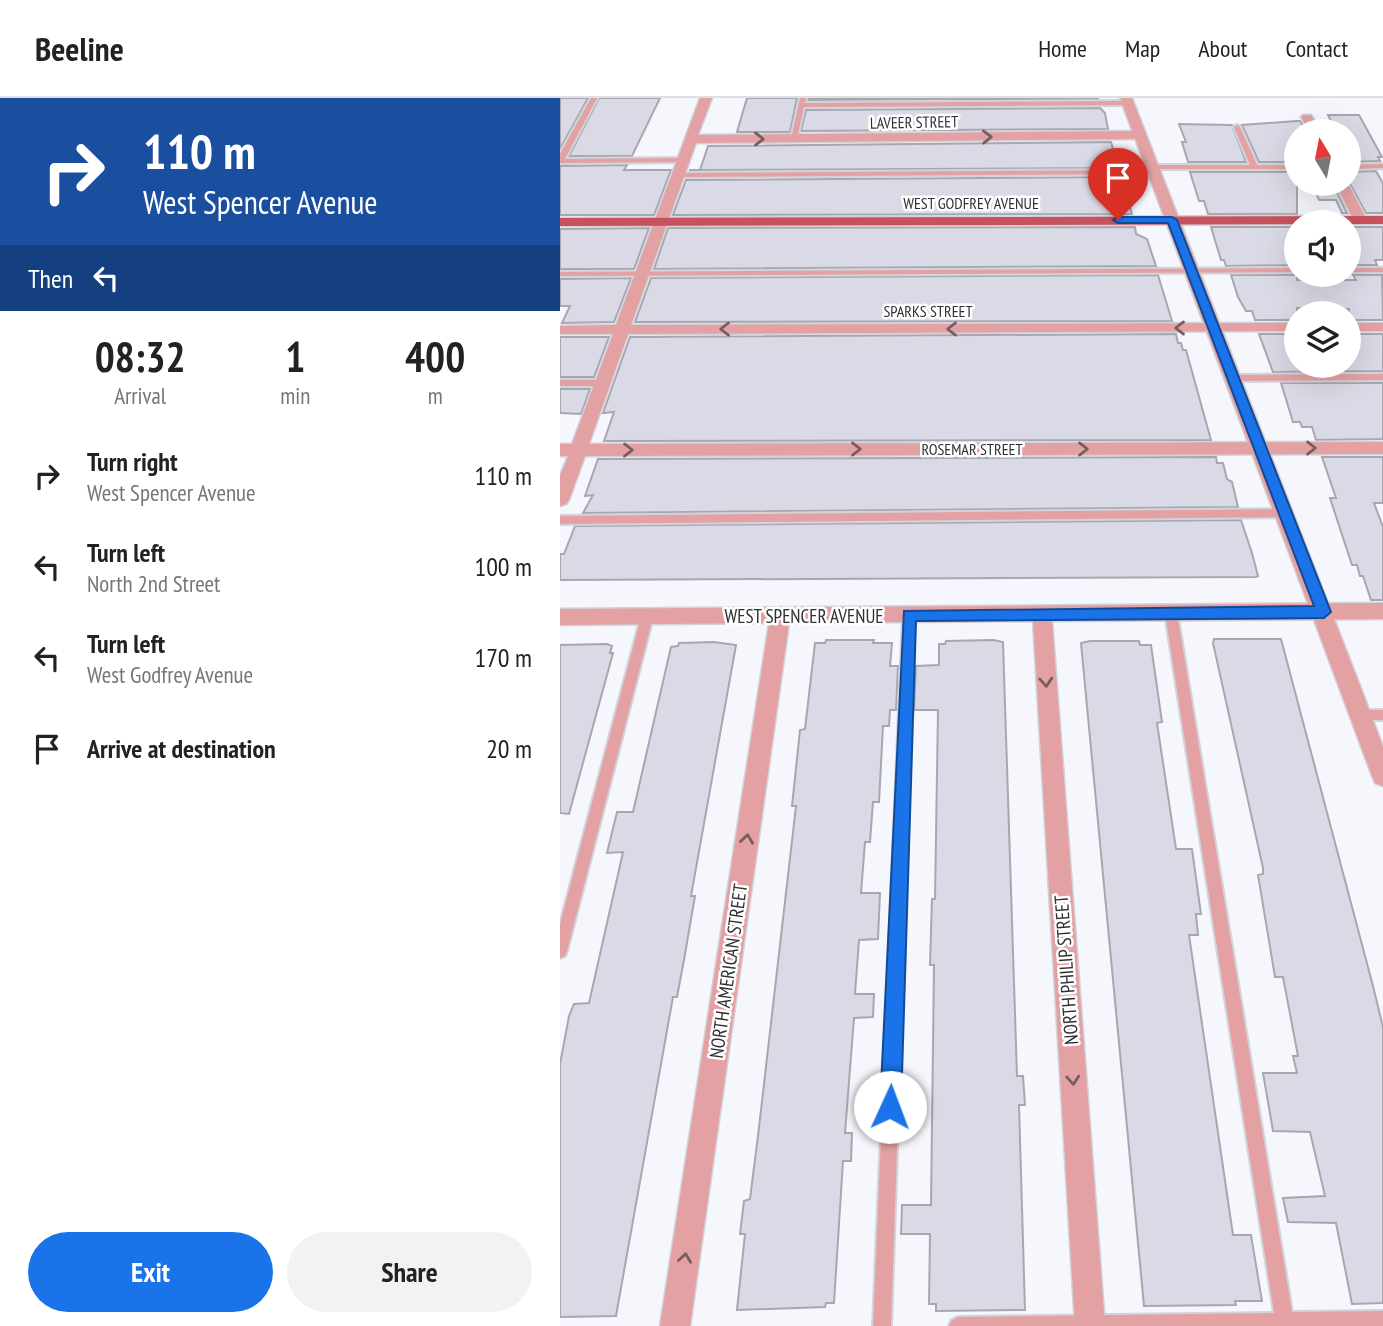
<!DOCTYPE html>
<html lang="en">
<head>
<meta charset="utf-8">
<style>
  body { margin:0; font-family:"PT Sans Narrow",sans-serif; background:#f2f2f2; color:#222; height:100vh; display:flex; flex-direction:column; font-size:26px; white-space:nowrap }
  * { box-sizing:border-box; margin:0 }
  p { font-size:23px; color:#767676 }
  .icon { flex:none; width:38px; height:38px; fill:none; stroke:currentColor; stroke-width:2; stroke-linecap:round; stroke-linejoin:round }
  .map { position:relative; flex:1; overflow:hidden }
  .details { display:flex; flex-direction:column; background:#fff; width:560px }
  .details>* { flex:none }
  .banner { background:#1a4fa0; color:#fff; overflow:hidden }
  .needle { width:46px; rotate:350deg }
  .controls { position:absolute; left:724px; top:21px; display:grid; gap:14px }
  .controls a { display:grid; place-items:center; width:77px; height:77px; border-radius:50%; background:#fff; box-shadow:0 7px 28px #0002; font-size:35px }
  .pin { position:absolute; display:grid; place-items:center; width:60px; height:60px; color:#fff; margin:-72px -30px; border-radius:50% 50% 50% 0; rotate:-45deg; box-shadow:0 0 7px #0007 }
  .pin .icon { rotate:45deg }
  .me { position:absolute; width:77px; margin:-38px; rotate:2deg; stroke-linejoin:round; filter:drop-shadow(0 0 5px #0008) }
  .turn { display:flex; align-items:center; gap:24px; height:147px; padding:0 28px; font-size:32px }
  .turn .icon { width:91px; height:91px; stroke-width:2.5 }
  .turn b { display:block; font-size:49px; line-height:60px }
  .then { display:flex; align-items:center; height:66px; padding:0 28px; background:#0003; gap:14px; font-size:26px }
  .eta { display:flex; justify-content:space-evenly; align-items:center; height:119px; text-align:center }
  .eta b { font-size:42px; font-weight:700; line-height:49px }
  .primary-button { display:flex; gap:14px; margin-top:auto; padding:14px 28px }
  .primary-button a { flex:1; height:80px; border-radius:42px; background:#1a73e8; color:#fff; font-size:28px; font-weight:700; line-height:80px; text-align:center }
  .primary-button a+a { background:#f2f2f2; color:#222 }
  ul { padding:0; list-style:none }
  li { display:flex; align-items:center; gap:21px; height:91px; padding:0 28px }
  li div { flex:1 }
  li b { display:block; font-size:26px }
  li em { font-style:normal }
  header { display:flex; align-items:center; gap:42px; box-sizing:border-box; height:98px; padding:0 35px; background:#fff; border-bottom:2px solid #e0e0e0 }
  header strong { font-size:33px }
  nav { display:flex; gap:38px; margin-inline-start:auto; font-size:24px }
  main { display:flex; flex:1; min-height:0 }
  .map>svg:first-child { display:block }
  .building { fill:#d9dae5; stroke:#a6a7b1; stroke-width:2 }
  .lines { fill:none; stroke-linecap:round; stroke-linejoin:round }
  .service-casing { stroke:#d2d3d9; stroke-width:4 }
  .minor-casing { stroke:#d2d3d9; stroke-width:3 }
  .tertiary-casing { stroke:#d2d3d9; stroke-width:3 }
  .primary-casing { stroke:#d2d3d9; stroke-width:3 }
  .service { fill:#e4a1a3; fill-rule:evenodd }
  .minor { fill:#e4a1a3; fill-rule:evenodd }
  .tertiary { fill:#e4a1a3; fill-rule:evenodd }
  .primary { fill:#c7525d; fill-rule:evenodd }
  .oneway { stroke:#775d60 }
  .route { fill:#1a73e8; stroke:#114b97; stroke-width:2 }
  .labels { text-anchor:middle; dominant-baseline:central; stroke-width:5; stroke-linejoin:round; paint-order:stroke }
  .far-street-label { font-size:16px; fill:#2f3034; stroke:#fff }
  .street-label { font-size:19px; fill:#2f3034; stroke:#fff }
</style>
</head>
<body>
<header>
<strong>Beeline</strong>
<nav><a>Home</a><a>Map</a><a>About</a><a>Contact</a></nav>
</header>
<main>
<section class="details">
<div class="banner">
<div class="turn"><svg class="icon" aria-label="right" viewBox="0 0 24 24"><path d="M7 20v-9h11M14 6l5 5-5 5"/></svg><div><b>110 m</b>West Spencer Avenue</div></div>
<div class="then">Then<svg class="icon" aria-label="left" viewBox="0 0 24 24"><path d="M17 20v-9H6M10 6l-5 5 5 5"/></svg></div>
</div>
<div class="eta">
<div><b>08:32</b><p>Arrival</p></div>
<div><b>1</b><p>min</p></div>
<div><b>400</b><p>m</p></div>
</div>
<ul>
<li><svg class="icon" aria-label="right" viewBox="0 0 24 24"><path d="M7 20v-9h11M14 6l5 5-5 5"/></svg><div><b>Turn right</b><p>West Spencer Avenue</p></div><em>110 m</em></li>
<li><svg class="icon" aria-label="left" viewBox="0 0 24 24"><path d="M17 20v-9H6M10 6l-5 5 5 5"/></svg><div><b>Turn left</b><p>North 2nd Street</p></div><em>100 m</em></li>
<li><svg class="icon" aria-label="left" viewBox="0 0 24 24"><path d="M17 20v-9H6M10 6l-5 5 5 5"/></svg><div><b>Turn left</b><p>West Godfrey Avenue</p></div><em>170 m</em></li>
<li><svg class="icon" aria-label="arrive" viewBox="0 0 24 24"><path d="M6 21V4h12l-3 4 3 4H6"/></svg><div><b>Arrive at destination</b></div><em>20 m</em></li>
</ul>
<div class="primary-button"><a>Exit</a><a>Share</a></div>
</section>
<div class="map">
<svg width="823" height="1228" viewBox="0 0 823 1228">
  <rect width="100%" height="100%" fill="#f6f7fd"/>
  <path class="building" d="M0,0H28L0,51Z
    M39,0H100L72,58H9Z
    M187,0H237L230,34H177Z
    M248,0H538V1L248,2Z
    M540,10L545,15L548,31L241,33L246,12Z
    M768,17H799L822,59H818L820,63L789,64V33H764L758,23H771Z
    M737,23H740L746,33H737V64H699L682,27Z
    M619,26L672,27L686,64H628L622,44H626Z
    M551,44L559,70L129,72H140L148,48Z
    M67,67L64,72H111L94,117H0V68Z
    M816,73L823,85V115H806L789,84V74Z
    M630,74H737V116H648L644,103H639Z
    M562,79L572,116L113,117L126,82Z
    M752,86H773L787,115H782L776,102H759Z
    M575,129L576,136L587,141L596,168L94,171L108,130Z
    M651,129H737V167L666,168L664,162H661Z
    M789,129H823V162H815L817,167H789Z
    M89,130L74,171H0V131Z
    M598,177L612,223L75,224L91,180Z
    M671,177H737V182H796L793,177H822L823,222H789V211L737,210V222H695L692,213H686L678,199Z
    M71,180L54,224L2,225L10,208H0V181Z
    M616,236L618,245H621L623,252H626L651,342L44,343L54,314L43,315L70,239Z
    M699,236H737V268H789V236H823V273L713,274Z
    M0,239H49L34,279H0Z
    M721,285H823V341L756,342L752,329H742L740,324H733Z
    M0,291H30L21,316L0,315Z
    M656,359L657,365H663L667,381L672,384L678,409L23,415L33,397L25,398L38,361Z
    M762,359H823V405H814L823,429V502H811L803,478H800L797,467H792L770,400H776Z
    M681,422L692,455L698,478L696,479L0,482V456H4L15,428Z
    M654,541H721L813,888L823,929V1205L792,1206L776,1125L728,1124L723,1100L765,1098L750,1034L713,1033L703,975H737L733,958H738L723,879H715L698,777L703,776V770L653,545Z
    M266,542H314L313,545H332L330,568H338L336,612H330L329,628H323L319,704H313L310,744H305L301,795H320L318,841L299,842L295,896H314L313,919L294,920L285,1035H292L291,1063H283L274,1205H266L265,1209L177,1212L185,1136H180L184,1103L190,1101L198,1038L236,708H232L240,632L245,631L255,545H265Z
    M433,542L443,544L457,978H463L465,1007H459L465,1212L376,1213V1206H369L370,1136H341L342,1107H371L374,867H370L372,801H375L378,612H354L356,568L379,567V546H385L386,543Z
    M530,543H579L580,547H591L602,624L597,625L616,751H632L641,816H636L638,837H629L673,1137H691L702,1203H675L676,1207L584,1208L521,545Z
    M154,544L176,547L131,798H135L124,862L117,899H113L56,1218L0,1219V966L9,918L14,906L29,905L63,754L47,755L57,714H73L111,549L118,548L119,545Z
    M47,546L52,548L50,555H53L9,716L0,715V547Z"/>
  <g class="lines">
    <defs>
      <path id="service" d="M31,0H37L5,61L123,60L127,62L123,64L0,65V56Z
        M240,0H246L245,5L568,3L571,5L568,7L244,9L237,41L234,43L231,41Z
        M677,27L680,29L697,67H737V71H590L586,69L590,67H690L674,29Z
        M823,66V70L789,71V67Z
        M592,72H595V76L118,79L114,77L118,75Z
        M737,170V174L0,178V174Z
        M789,170H823V174H789Z
        M823,276V282L671,283L666,280L671,277Z
        M0,282H42L47,285L42,288H0Z
        M725,411L730,415L725,419L0,426V418Z
        M611,511L617,515L732,1214L823,1213V1228H389L392,1222L398,1219L714,1215L605,515Z
        M349,513L355,517L331,1228H313L343,517Z
        M87,515L93,519L7,853L5,858L0,860V826L81,519Z
        M801,612H823V622L797,621L795,617L797,613Z"/>
      <path id="minor" d="M140,0H152L138,37L578,33L584,37L578,41L136,45L71,227L737,225V233L68,236L29,346L823,344V356L25,358L9,402L6,406L0,408V378L8,358H0V346H12L53,236H0V228L56,227Z
        M743,17H751L761,33H749L741,19Z
        M776,86H788L807,122L805,125H795Z
        M789,225H823V233H789Z
        M823,505V521L492,523L545,1228H515L473,523L229,525L130,1228H100L209,525L0,527V511Z"/>
      <path id="tertiary" d="M560,0H572L802,593L823,649V688L815,685L812,678Z"/>
      <path id="primary" d="M823,118V126L0,128V120Z"/>
    </defs>
    <use href="#service" class="service-casing"/>
    <use href="#minor" class="minor-casing"/>
    <use href="#tertiary" class="tertiary-casing"/>
    <use href="#primary" class="primary-casing"/>
    <use href="#service" class="service"/>
    <use href="#minor" class="minor"/>
    <use href="#tertiary" class="tertiary"/>
    <use href="#primary" class="primary"/>
  </g>
  <defs><path id="oneway-chevron" d="M-2-3.5L2.5 0L-2 3.5" fill="none" stroke-width="1.6" stroke-linecap="round" stroke-linejoin="round" transform="scale(1.75)"/></defs>
  <g class="oneway">
    <use href="#oneway-chevron" transform="translate(427 39) rotate(-1)"/>
    <use href="#oneway-chevron" transform="translate(199 41)"/>
    <use href="#oneway-chevron" transform="translate(620 230) rotate(180)"/>
    <use href="#oneway-chevron" transform="translate(165 231) rotate(180)"/>
    <use href="#oneway-chevron" transform="translate(392 231) rotate(180)"/>
    <use href="#oneway-chevron" transform="translate(751 350)"/>
    <use href="#oneway-chevron" transform="translate(296 351)"/>
    <use href="#oneway-chevron" transform="translate(523 351)"/>
    <use href="#oneway-chevron" transform="translate(68 352)"/>
    <use href="#oneway-chevron" transform="translate(486 584) rotate(86)"/>
    <use href="#oneway-chevron" transform="translate(187 741) rotate(-82)"/>
    <use href="#oneway-chevron" transform="translate(513 982) rotate(86)"/>
    <use href="#oneway-chevron" transform="translate(125 1160) rotate(-82)"/>
  </g>
  <path class="route" d="M612,119L617,122L771,514L764,520L356,523L341,1009L338,1017L330,1020L323,1017L320,1009L344,513L754,508L608,125H558L553,122L558,119Z"/>
  <g class="labels">
    <g class="far-street-label">
      <text transform="translate(354 24) rotate(-1)">LAVEER STREET</text>
      <text x="411" y="105">WEST GODFREY AVENUE</text>
      <text x="368" y="213">SPARKS STREET</text>
      <text x="412" y="351">ROSEMAR STREET</text>
    </g>
    <g class="street-label">
      <text x="244" y="518">WEST SPENCER AVENUE</text>
      <text transform="translate(506 872) rotate(-94)">NORTH PHILIP STREET</text>
      <text transform="translate(168 873) rotate(-82)">NORTH AMERICAN STREET</text>
    </g>
  </g>
</svg>
<div class="controls">
<a><svg class="needle" viewBox="-14 -14 28 28"><path d="M0-13l5 13h-10z" fill="#e53935"/><path d="M0 13l5-13h-10z" fill="#767676"/></svg></a>
<a><svg class="icon" aria-label="sound" viewBox="0 0 24 24"><path d="M4 9h4l5-4v14l-5-4H4zM17 9q2 3 0 6"/></svg></a>
<a><svg class="icon" aria-label="layers" viewBox="0 0 24 24"><path d="M12 4l9 5-9 5-9-5zM3 14l9 5 9-5"/></svg></a>
</div>
<div class="pin" style="left:558px;top:122px;background:#d93025"><svg class="icon" aria-label="arrive" viewBox="0 0 24 24"><path d="M6 21V4h12l-3 4 3 4H6"/></svg></div>
<svg class="me" style="left:330px;top:1009px" viewBox="-20 -20 40 40"><circle r="19" fill="#fff"/><path d="M0-13L10 11 0 6-10 11z" fill="#1a73e8"/></svg>
</div>
</main>
</body>
</html>
